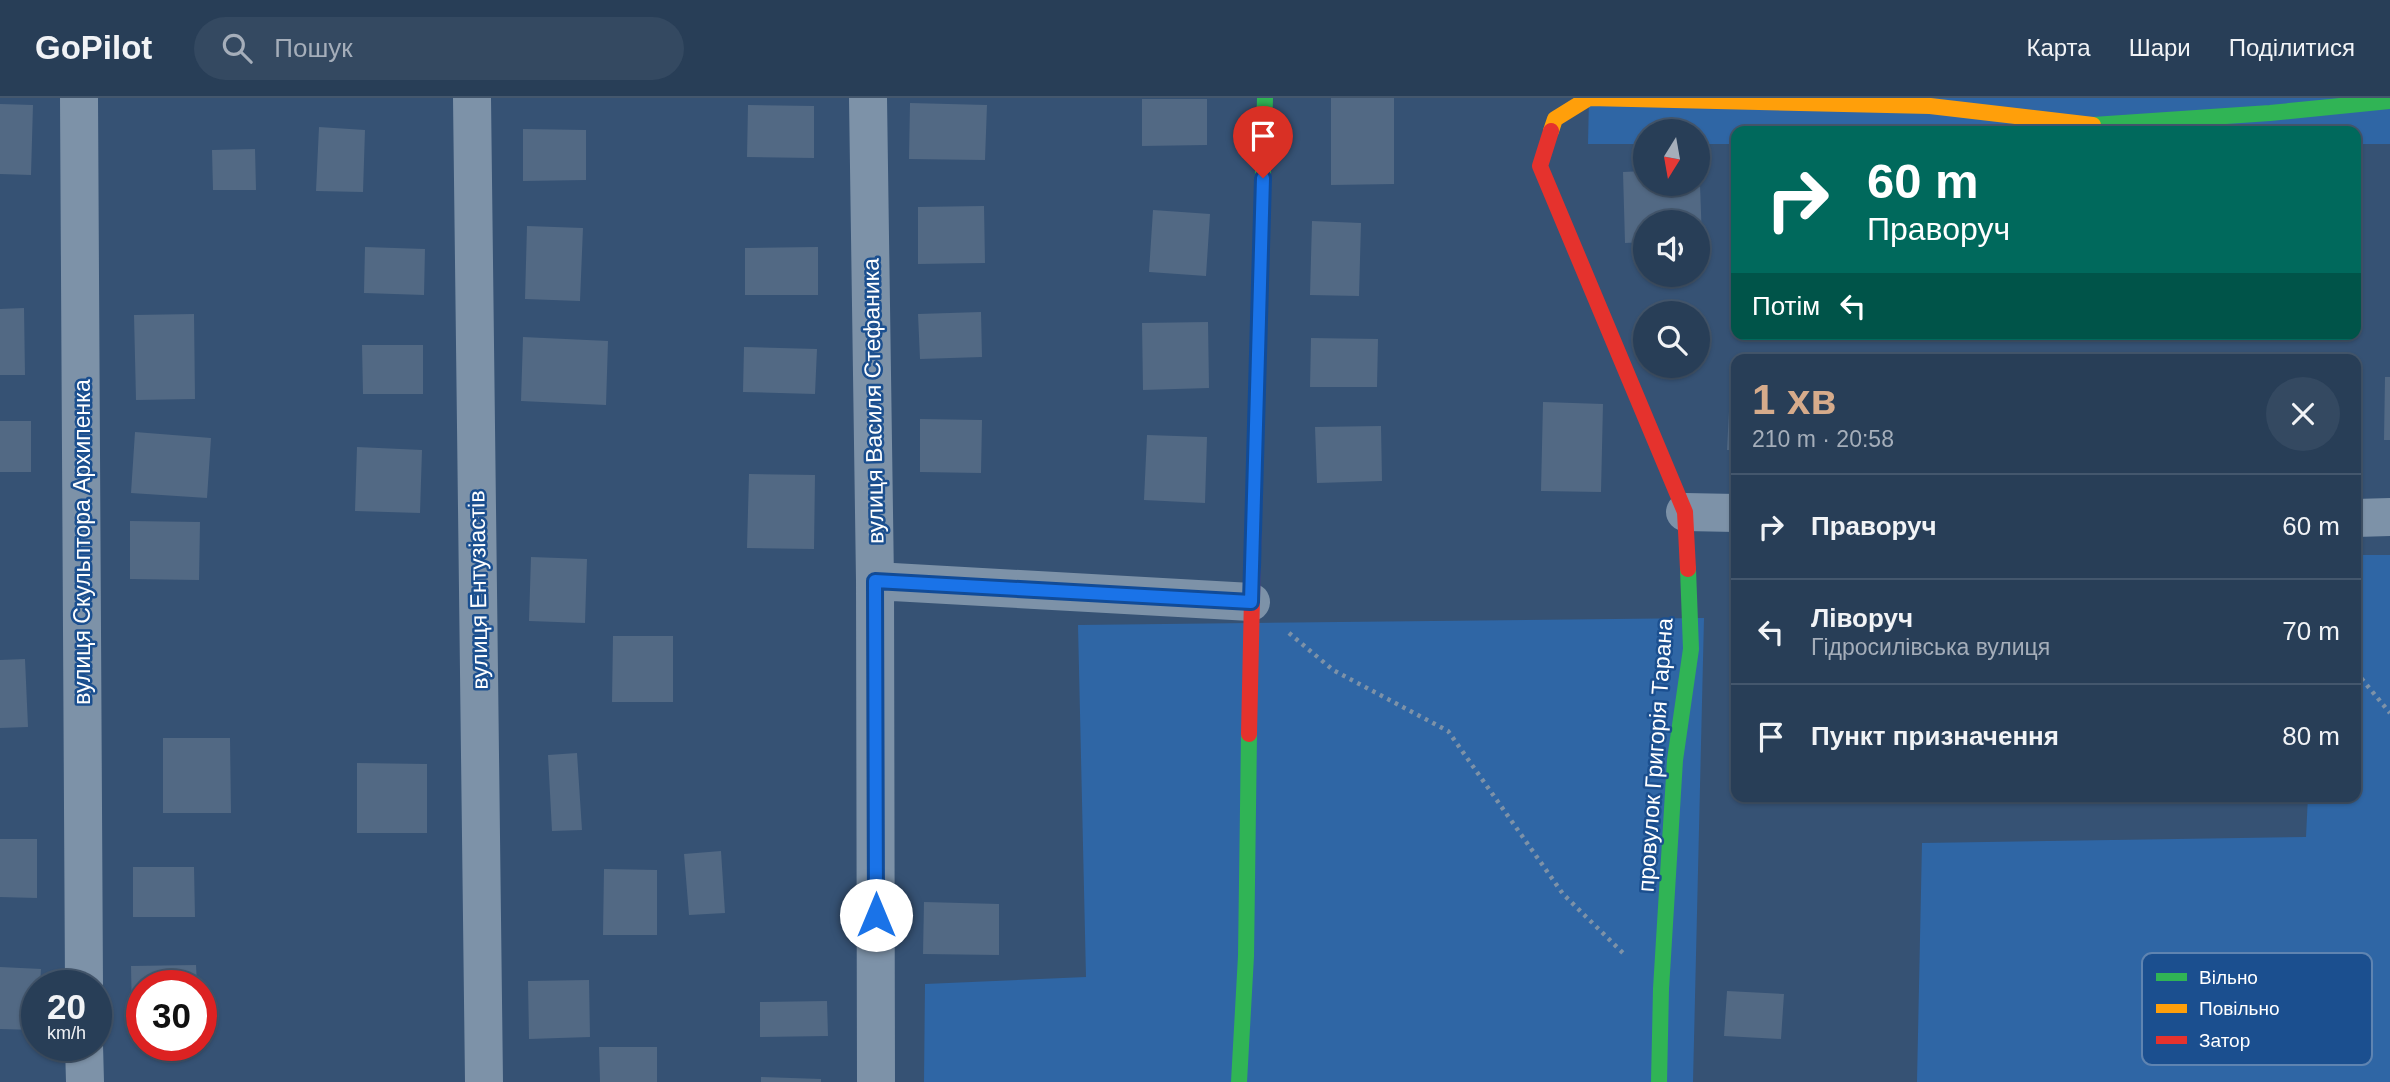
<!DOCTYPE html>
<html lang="uk">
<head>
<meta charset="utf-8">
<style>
  body { margin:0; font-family:Helvetica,sans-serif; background:#344961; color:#f1f3f6; height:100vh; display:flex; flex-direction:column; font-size:26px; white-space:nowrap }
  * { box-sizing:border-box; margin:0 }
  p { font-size:23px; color:#a5aeba }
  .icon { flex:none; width:38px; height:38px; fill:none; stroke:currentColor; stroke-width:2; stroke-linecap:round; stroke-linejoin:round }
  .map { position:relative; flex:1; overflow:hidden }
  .details { position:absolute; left:1731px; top:256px; width:630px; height:448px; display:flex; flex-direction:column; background:#283e57; border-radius:14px; box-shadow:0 2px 5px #0004,0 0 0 2px #44576d }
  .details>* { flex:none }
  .banner { position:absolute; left:1731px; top:28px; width:630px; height:214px; border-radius:14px; box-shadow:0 2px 5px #0004,0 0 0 2px #44576d; background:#00695c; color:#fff; overflow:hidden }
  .needle { width:46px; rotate:191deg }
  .tools { position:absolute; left:1633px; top:21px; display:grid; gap:14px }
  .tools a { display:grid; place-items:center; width:77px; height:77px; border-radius:50%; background:#283e57; box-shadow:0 2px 5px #0004,0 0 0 2px #44576d; font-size:35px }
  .speed { position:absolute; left:21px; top:872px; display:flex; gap:14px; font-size:35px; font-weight:700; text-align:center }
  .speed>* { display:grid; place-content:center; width:91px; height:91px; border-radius:50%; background:#283e57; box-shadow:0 2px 5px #0004,0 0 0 2px #44576d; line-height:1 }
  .speed small { font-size:18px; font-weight:400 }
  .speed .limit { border:10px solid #d22; background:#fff; color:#111 }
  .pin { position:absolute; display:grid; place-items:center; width:60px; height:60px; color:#fff; margin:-72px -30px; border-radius:50% 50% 50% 0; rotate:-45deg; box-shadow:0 0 7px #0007 }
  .pin .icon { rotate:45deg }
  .me { position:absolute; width:77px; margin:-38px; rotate:0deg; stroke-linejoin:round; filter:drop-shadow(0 0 5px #0008) }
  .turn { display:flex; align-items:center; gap:24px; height:147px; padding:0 21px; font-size:32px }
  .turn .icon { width:91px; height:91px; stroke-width:2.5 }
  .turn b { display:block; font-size:49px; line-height:60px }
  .then { display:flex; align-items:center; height:66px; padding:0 21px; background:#0003; gap:14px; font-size:26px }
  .round { display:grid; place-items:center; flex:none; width:74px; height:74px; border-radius:37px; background:#344961 }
  .headline { display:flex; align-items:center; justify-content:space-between; height:119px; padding:0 21px }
  h1 { font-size:42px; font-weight:600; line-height:52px; color:#d6ab8b }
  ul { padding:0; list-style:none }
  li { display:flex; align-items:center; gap:21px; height:105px; padding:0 21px; border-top:2px solid #44576d }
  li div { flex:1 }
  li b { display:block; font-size:26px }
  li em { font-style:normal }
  header { display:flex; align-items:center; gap:42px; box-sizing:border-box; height:98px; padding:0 35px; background:#283e57; border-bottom:2px solid #44576d }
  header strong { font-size:33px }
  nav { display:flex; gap:38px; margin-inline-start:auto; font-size:24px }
  .search { width:490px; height:63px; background:#344961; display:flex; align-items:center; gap:18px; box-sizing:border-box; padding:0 24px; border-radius:38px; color:#a5aeba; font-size:26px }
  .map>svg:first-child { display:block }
  .green { fill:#2f66a5 }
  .building { fill:#526984 }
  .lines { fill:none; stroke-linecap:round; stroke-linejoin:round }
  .path { stroke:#7d92a8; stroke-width:4.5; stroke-dasharray:3.5 5; stroke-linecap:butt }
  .street { stroke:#7d92a8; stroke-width:38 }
  .fast { stroke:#30b455; stroke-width:16 }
  .slow { stroke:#ff9f0a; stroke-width:16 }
  .jam { stroke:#e5322d; stroke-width:16 }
  .route-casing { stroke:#114b97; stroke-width:18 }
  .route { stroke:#1a73e8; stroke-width:12 }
  .labels { text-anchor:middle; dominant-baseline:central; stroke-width:5; stroke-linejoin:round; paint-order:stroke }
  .street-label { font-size:23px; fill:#fff; stroke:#1b4f8f }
  .key { fill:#1b4f8f; stroke:#5f84b1; stroke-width:2 }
  .key-label { font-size:19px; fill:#fff }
</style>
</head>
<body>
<header>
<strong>GoPilot</strong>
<div class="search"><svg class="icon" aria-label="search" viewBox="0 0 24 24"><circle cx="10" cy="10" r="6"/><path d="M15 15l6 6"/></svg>Пошук</div>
<nav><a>Карта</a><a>Шари</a><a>Поділитися</a></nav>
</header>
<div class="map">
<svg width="2390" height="984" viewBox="0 0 2390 984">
  <rect width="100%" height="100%" fill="#365274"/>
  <path class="green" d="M1589,0H2390V46H2356V33H1736V46H1698V33H1645V46H1588Z
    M2356,457H2390V984H1917L1922,745L2306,739L2308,698H2356Z
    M1704,520L1693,984H924L925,886L1086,879L1078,527Z"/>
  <path class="building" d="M1331,0H1394V86L1331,87Z
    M1142,1H1207V47L1142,48Z
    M910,5L987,7L985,62L909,61Z
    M0,6L33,7L31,77L0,76Z
    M748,7L814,8V60L747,59Z
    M319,29L365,32L363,94L316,93Z
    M523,31L586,32V82L523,83Z
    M255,51L256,92H213L212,52Z
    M1645,73V86H1700L1702,143H1698V124H1645V144L1625,145L1623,74Z
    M984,108L985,165L918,166V109Z
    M1153,112L1210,116L1206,178L1149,174Z
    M1312,123L1361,125L1359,198L1310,197Z
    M527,128L583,130L580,203L525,201Z
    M365,149L425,151L424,197L364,195Z
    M818,149V197H745V150Z
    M24,210L25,277H0V211Z
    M981,214L982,259L920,261L918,216Z
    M194,216L195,301L136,302L134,217Z
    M1208,224L1209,290L1143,292L1142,225Z
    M523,239L608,243L606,307L521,303Z
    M1311,240L1378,241L1377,289H1310Z
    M362,247H423V296H363Z
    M744,249L817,251L815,296L743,294Z
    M2385,279H2390V342H2384Z
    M1730,294H1736V352H1727Z
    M1543,304L1603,306L1601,394L1541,393Z
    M920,321L982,322L981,375L920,374Z
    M0,323H31V374H0Z
    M1381,328L1382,383L1317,385L1315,329Z
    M135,334L211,340L207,400L131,395Z
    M1147,337L1207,339L1205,405L1144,402Z
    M357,349L422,352L420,415L355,413Z
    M749,376L815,377L814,451L747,450Z
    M130,423L200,424L199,482L130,481Z
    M531,459L587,461L585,525L529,523Z
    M613,538H673V604H612Z
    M25,561L28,629L0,630V562Z
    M1732,587H1736V668H1730Z
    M163,640H230L231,715H163Z
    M577,655L582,732L552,733L548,657Z
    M357,665L427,666V735H357Z
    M0,741H37V800L0,799Z
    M721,753L725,815L689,817L684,756Z
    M133,769H194L195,819H133Z
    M604,771L657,772V837H603Z
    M924,804L999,806V857L923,856Z
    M196,867L197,887H142V920H132L131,868Z
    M0,869L41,871L40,887H37V932L0,931Z
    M589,882L590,939L529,941L528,883Z
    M1727,893L1784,896L1781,941L1724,938Z
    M827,903L828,938L760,939V904Z
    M599,949H657V984H600Z
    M761,979L821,981V984H761Z"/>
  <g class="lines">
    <path class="path" d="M1289,535L1333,572L1448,633L1563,796L1625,857
      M2356,574L2390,615"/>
    <path class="street" d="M79,0L84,887
      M472,0L484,984
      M868,0L875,483L876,984
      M1685,414L1736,415
      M2356,420L2390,419
      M875,483L1251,504
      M84,947L85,984"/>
    <path class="fast" d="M2093,27L2270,15L2390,3
      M1255,362L1265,0
      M1239,984L1246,858L1249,636
      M1659,984L1661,891L1675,662L1691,551L1688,471"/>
    <path class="slow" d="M1551,33L1555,21L1589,0L1930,8L2093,27"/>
    <path class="jam" d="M1551,33L1540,68L1685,414L1688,471
      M1249,636L1255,362"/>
  </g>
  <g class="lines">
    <defs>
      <path id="route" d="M876,817L875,483L1251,504L1263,80"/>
    </defs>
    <use href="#route" class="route-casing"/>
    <use href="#route" class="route"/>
  </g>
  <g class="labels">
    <g class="street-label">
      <text transform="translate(873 303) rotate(-91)">вулиця Василя Стефаника</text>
      <text transform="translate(82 444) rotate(-90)">вулиця Скульптора Архипенка</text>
      <text transform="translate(478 492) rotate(-91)">вулиця Ентузіастів</text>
      <text transform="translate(1655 657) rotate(-86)">провулок Григорія Тарана</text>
    </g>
  </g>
  <rect x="2142" y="855" width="230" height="112" rx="10" class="key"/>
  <rect x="2156" y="875" width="31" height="8" fill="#30b455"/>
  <rect x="2156" y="906" width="31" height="9" fill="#ff9f0a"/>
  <rect x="2156" y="938" width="31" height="8" fill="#e5322d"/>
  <g class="key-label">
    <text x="2199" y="886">Вільно</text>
    <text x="2199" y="917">Повільно</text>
    <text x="2199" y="949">Затор</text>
  </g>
</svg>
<div class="tools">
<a><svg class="needle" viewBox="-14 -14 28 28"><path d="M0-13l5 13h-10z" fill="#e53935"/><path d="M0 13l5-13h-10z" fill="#a5aeba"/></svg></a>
<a><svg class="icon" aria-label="sound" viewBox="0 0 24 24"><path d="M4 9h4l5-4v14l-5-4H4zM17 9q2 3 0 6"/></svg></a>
<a><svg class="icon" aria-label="search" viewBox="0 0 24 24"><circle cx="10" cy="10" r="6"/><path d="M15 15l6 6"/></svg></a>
</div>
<div class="speed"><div>20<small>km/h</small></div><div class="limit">30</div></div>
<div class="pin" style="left:1263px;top:80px;background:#d93025"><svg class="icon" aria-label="arrive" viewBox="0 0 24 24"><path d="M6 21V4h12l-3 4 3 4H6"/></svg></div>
<svg class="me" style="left:876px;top:817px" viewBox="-20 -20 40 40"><circle r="19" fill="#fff"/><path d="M0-13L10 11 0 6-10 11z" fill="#1a73e8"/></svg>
<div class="banner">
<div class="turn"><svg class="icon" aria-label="right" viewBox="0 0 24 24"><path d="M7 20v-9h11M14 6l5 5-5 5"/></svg><div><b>60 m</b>Праворуч</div></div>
<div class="then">Потім<svg class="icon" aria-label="left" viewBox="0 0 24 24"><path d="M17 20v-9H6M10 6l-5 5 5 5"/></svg></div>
</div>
<section class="details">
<div class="headline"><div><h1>1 хв</h1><p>210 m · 20:58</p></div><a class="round"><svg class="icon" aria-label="close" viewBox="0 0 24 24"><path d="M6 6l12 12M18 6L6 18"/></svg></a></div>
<ul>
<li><svg class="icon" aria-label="right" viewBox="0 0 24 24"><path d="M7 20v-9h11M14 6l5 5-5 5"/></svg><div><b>Праворуч</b></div><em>60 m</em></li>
<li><svg class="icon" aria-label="left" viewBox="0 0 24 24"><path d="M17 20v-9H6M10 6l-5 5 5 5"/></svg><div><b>Ліворуч</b><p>Гідросилівська вулиця</p></div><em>70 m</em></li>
<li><svg class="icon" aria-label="arrive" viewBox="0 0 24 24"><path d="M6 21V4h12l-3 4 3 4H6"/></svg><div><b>Пункт призначення</b></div><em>80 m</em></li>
</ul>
</section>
</div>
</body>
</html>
